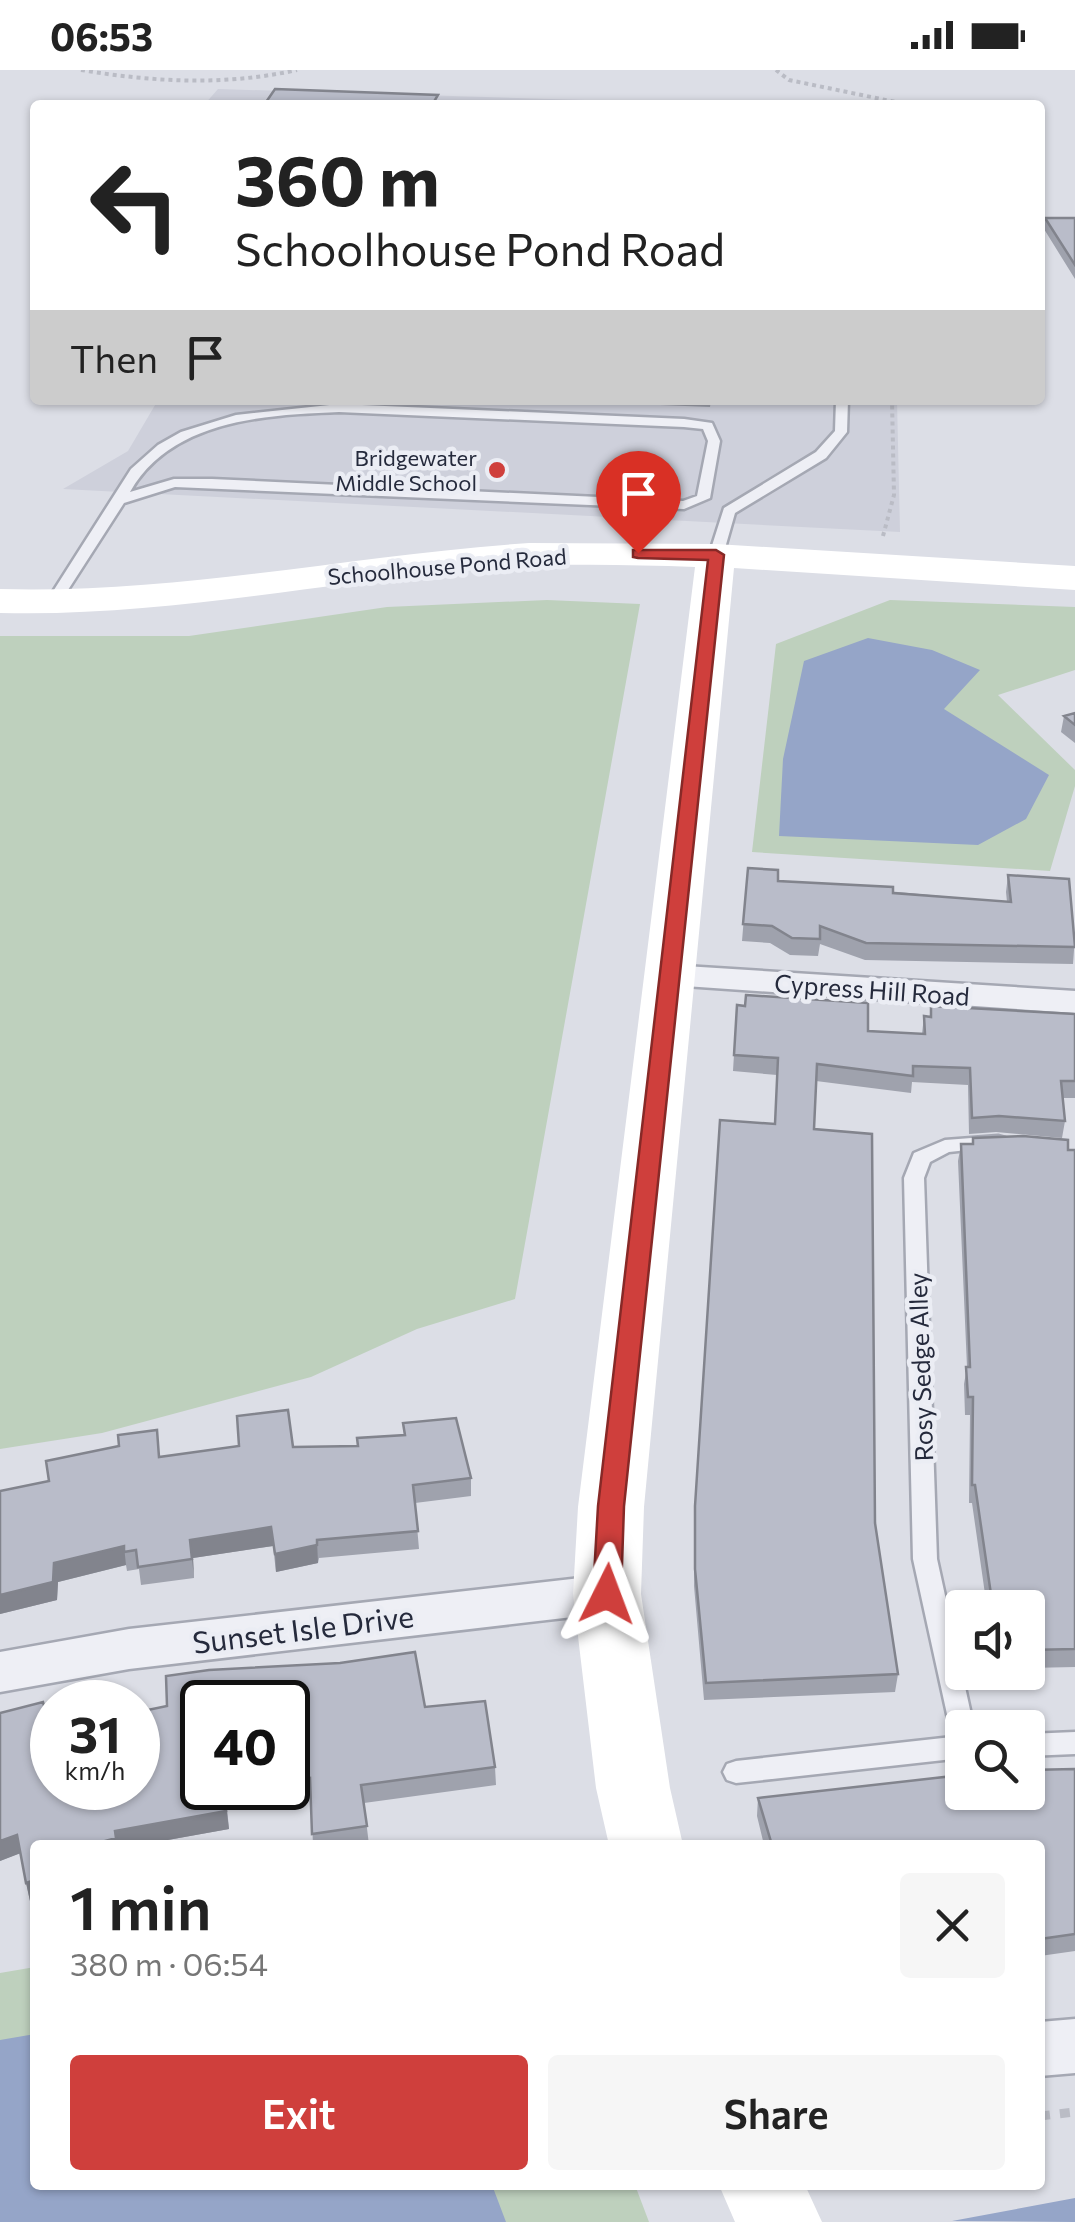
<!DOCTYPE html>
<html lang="en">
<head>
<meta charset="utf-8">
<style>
  body { margin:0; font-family:Commissioner,sans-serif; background:#f6f6f6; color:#222; height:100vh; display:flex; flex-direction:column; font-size:38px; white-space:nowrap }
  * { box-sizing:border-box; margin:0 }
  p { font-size:32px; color:#767676 }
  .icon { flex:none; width:55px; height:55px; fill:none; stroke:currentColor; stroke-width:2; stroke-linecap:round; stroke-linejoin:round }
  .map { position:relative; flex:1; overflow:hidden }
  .panel { position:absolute; left:30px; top:1770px; width:1015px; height:350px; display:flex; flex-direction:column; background:#fff; border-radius:10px; box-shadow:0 2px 8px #0004 }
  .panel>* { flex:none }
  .banner { position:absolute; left:30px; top:30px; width:1015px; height:305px; border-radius:10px; box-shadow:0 2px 8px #0004; background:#fff; color:#222; overflow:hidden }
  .buttons { position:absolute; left:945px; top:1520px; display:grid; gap:20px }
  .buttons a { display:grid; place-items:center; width:100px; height:100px; border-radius:10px; background:#fff; box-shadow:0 2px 8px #0004; font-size:50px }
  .speed { position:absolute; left:30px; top:1610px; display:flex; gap:20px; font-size:50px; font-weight:700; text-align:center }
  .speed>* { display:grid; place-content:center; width:130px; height:130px; border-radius:50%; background:#fff; box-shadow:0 2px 8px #0004; line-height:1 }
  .speed small { font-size:25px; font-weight:400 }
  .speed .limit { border:5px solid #111; border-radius:15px; background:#fff; color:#111 }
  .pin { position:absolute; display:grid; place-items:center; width:85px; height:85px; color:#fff; margin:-102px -42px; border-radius:50% 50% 50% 0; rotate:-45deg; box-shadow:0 0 10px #0007 }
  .pin .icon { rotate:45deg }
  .me { position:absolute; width:110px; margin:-55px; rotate:3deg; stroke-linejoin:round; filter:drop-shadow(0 0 8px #0008) }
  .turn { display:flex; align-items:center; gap:35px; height:210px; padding:0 40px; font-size:45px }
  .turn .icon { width:130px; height:130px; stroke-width:2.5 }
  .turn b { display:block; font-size:70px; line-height:85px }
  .then { display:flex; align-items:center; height:95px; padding:0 40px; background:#0003; gap:20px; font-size:38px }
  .round { display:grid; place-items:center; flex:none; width:105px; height:105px; border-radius:10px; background:#f6f6f6 }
  .summary { display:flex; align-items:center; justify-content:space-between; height:170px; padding:0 40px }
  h1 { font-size:60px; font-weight:600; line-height:75px }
  .primary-button { display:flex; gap:20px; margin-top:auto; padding:20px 40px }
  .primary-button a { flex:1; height:115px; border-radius:10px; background:#cf3f3c; color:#fff; font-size:40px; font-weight:600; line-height:115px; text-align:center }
  .primary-button a+a { background:#f6f6f6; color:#222 }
  .status { display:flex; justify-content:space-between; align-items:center; height:70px; padding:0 50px; background:#fff; direction:ltr }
  .status svg { height:28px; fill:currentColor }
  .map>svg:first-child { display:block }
  .built { fill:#ced0db }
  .green { fill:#bed0bd }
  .water { fill:#95a5c8 }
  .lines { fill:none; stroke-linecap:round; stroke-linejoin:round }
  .lane-casing { stroke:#a5a8b3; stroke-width:5 }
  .street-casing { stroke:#a5a8b3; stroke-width:5 }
  .path-far1 { stroke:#babcc5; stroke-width:4; stroke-dasharray:4 4; stroke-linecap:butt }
  .path { stroke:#babcc5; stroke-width:9; stroke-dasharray:10 10; stroke-linecap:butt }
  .lane { fill:#eeeff5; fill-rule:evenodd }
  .street { fill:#eeeff5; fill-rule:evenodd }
  .secondary { fill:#fff; fill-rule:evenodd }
  .wall { fill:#9fa2ad; fill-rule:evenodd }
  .shaded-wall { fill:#82848d }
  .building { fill:#b9bcc9; stroke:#82848d; stroke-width:2.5 }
  .route { fill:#cf3f3c; stroke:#872927; stroke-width:2.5 }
  .poi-dot { fill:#cf3f3c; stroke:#ebedf4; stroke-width:4 }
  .labels { text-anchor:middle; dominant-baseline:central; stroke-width:9; stroke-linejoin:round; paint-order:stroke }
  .far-poi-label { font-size:22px; fill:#252a3c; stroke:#ebedf4; text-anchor:end }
  .far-street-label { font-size:22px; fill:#252a3c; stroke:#ebedf4 }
  .street-label { font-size:25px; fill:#252a3c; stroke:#ebedf4 }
  .near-street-label { font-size:30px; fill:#252a3c; stroke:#ebedf4 }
</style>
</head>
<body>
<div class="status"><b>06:53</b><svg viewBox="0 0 49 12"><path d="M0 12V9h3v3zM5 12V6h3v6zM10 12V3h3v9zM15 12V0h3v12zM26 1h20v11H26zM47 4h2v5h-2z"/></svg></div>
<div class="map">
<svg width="1075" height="2152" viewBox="0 0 1075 2152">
  <rect width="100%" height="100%" fill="#dcdee6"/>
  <path class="built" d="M218,19L754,35H204Z
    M158,330H897L900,462L63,419L128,381Z"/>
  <path class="green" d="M547,530L640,534L515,1229L417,1259L311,1307L102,1363L0,1379V566H189L387,537Z
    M890,530L1075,537V600L998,625L1075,700V716L1050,801L752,782L776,574Z
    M35,1897V2115H635L649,2152H0V1903Z"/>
  <path class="water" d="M868,568L932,580L980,600L944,639L1049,705L1026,749L978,775L779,766L783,689L804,591Z
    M35,1964V2115H492L506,2152H0V1970Z
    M1075,2128V2152L952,2151Z"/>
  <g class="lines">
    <defs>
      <path id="lane" d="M836,330H848L847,362L826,388L735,443L723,485L711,488L709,485L724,438L816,382L835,361Z
        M339,334L684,349L712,353L720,371L710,428L684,439L175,417L124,433L57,537L45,534L131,399L158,375L181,362L236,345ZM339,342L684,357L703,359L708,371L697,426L683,431L212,409H174L130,422C171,350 264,345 339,342Z
        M998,1066L1005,1068L1008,1072L1005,1076L949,1082L930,1092L924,1108L937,1489L974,1658H962V1688L736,1713L727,1710L723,1702L727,1694L736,1691L952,1667L913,1489L904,1108L914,1083L945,1070Z
        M1075,1662V1684L1028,1686V1664Z"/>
      <path id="street" d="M669,895L1075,921V943L656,914L651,906L656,898Z
        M607,1505L624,1511L632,1524L624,1537L607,1543L129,1599L0,1622V1582L129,1559Z
        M1075,1949V2003L1040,2006V1952Z"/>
    </defs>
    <use href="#lane" class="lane-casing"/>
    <use href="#street" class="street-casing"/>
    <path class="path-far1" d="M81,0C154,12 224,16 297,0
      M776,0L789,10L910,35
      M883,466L894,425L892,330"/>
    <path class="path" d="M1040,2046L1075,2042"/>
    <use href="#lane" class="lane"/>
    <use href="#street" class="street"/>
    <path class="secondary" d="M529,473L716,474L1075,496V520L734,498L644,1437L641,1524L670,1718L683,1775H609L596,1718L573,1524L578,1437L695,497C617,494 538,493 460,500C306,516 156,547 0,543V519C178,524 352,485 529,473Z
      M719,2115H805L822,2152H735Z"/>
  </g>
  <path class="wall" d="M1045,148H1075V209L1044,159Z
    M611,330H711L710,337L611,333Z
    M1075,643V673L1061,662L1064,646Z
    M748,798L778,811L1007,832L1006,822L1008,805L1075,866L1073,894L865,890L820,874L818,886L790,885L770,873L742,871Z
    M737,935L868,961L922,964L924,946L930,947L931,936L1075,944V1028H1063L1065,1051L1062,1068L996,1062L969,1064L968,1015L912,1012L911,1023L816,1011L814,1059L898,1604L895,1622L704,1630L694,1516V1453L720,1050L775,1054L777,1005L733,1001Z
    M973,1068L1075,1080V1597L1028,1598V1538H987L972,1433H969L970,1345H965L964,1314L967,1297L958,1091L961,1074H972Z
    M403,1353L471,1408V1426L415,1433L419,1479L319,1488L318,1493L276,1502L273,1476L193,1488L194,1508L141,1515L139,1499L127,1501L126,1495L58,1512L57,1530L0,1544V1421L160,1387L293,1377L358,1376L404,1365Z
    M415,1582L425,1637L485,1631L495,1697L496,1715L364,1733L369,1775H313L311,1726L227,1738L229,1759L140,1775H35V1829L30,1831L20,1783L0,1791V1643L43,1632L51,1662L52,1661V1718H138V1642L167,1636L166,1606L209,1600L340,1593ZM202,1632H288V1718H202Z
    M1075,1699V1881L1040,1886V1775H764L757,1746L758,1728Z"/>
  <path class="shaded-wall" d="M271,1457L273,1476L193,1488L194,1508L190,1470Z
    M317,1470L318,1493L276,1502L275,1484Z
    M124,1476L126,1495L58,1512L57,1530L0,1544V1525L54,1493Z
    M224,1720L229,1759L140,1775H91L115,1761Z
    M17,1765L21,1783L0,1791V1771Z
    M35,1810V1829L30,1831L26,1813Z"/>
  <path class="building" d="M275,19L438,25L432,35H264Z
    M1045,148H1075V195Z
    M1075,643V655L1064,646Z
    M748,798L778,800V811L893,817V823L1011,832L1008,805L1069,809L1075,877L866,873L820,856V869L792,868L772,856L743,854Z
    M746,925L868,933V961L925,964L924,946L931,947V936L1075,944V1011H1061L1065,1051L999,1046L972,1048L970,998L913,996V1006L817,994L814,1059L872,1064L875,1453L898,1604L706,1613L695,1499V1436L720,1050L775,1054L778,988L734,985L737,935L745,936Z
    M1023,1066L1068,1070V1080H1075V1579L1028,1580V1538H993L975,1415H972L973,1327H968L966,1297H970L961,1074H973V1068Z
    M288,1340L293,1377L358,1376L357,1368L405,1365L403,1353L456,1348L471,1408L413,1415L418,1461L317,1470V1475L275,1484L271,1457L190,1470L192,1489L138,1497L136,1480L124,1482V1476L54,1493L53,1512L0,1525V1421L49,1411L46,1391L119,1376L118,1365L157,1360L159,1387L239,1376L237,1346Z
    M415,1582L425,1637L485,1631L495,1697L361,1715L367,1756L312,1764L310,1708L288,1711V1632H202V1718H241L224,1720L226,1741L115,1761L116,1768L91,1775H35V1810L26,1813L17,1765L0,1771V1643L43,1632L51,1662L52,1661V1718H138V1642L167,1636L166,1606L209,1600L340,1593Z
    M1075,1699V1864L1040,1869V1775H772L758,1728L962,1705V1722H1028V1700Z"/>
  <path class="route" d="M633,480H716L724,485L624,1436L621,1524L617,1531L607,1535L597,1531L593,1524L598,1436L708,490L638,488L633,487Z"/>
  <circle class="poi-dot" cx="497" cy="400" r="10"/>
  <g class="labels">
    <g class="far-poi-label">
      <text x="477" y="387">Bridgewater<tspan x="477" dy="25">Middle School</tspan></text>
    </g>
    <g class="far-street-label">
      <text transform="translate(447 496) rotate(-5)">Schoolhouse Pond Road</text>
    </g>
    <g class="street-label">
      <text transform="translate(872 919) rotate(4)">Cypress Hill Road</text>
      <text transform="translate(920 1297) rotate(-92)">Rosy Sedge Alley</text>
    </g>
    <g class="near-street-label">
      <text transform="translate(303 1558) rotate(-7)">Sunset Isle Drive</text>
    </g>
  </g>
</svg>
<div class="buttons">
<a><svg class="icon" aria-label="sound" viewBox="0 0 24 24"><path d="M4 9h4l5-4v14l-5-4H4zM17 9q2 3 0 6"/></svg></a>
<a><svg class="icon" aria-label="search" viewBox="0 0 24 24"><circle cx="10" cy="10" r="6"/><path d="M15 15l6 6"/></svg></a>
</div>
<div class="speed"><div>31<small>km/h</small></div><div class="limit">40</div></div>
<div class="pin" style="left:638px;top:483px;background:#d93025"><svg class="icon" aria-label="arrive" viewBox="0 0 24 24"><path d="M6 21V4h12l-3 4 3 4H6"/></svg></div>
<svg class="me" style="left:607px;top:1524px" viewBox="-20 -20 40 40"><path d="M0-17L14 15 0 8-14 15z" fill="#cf3f3c" stroke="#fff" stroke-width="4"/></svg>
<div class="banner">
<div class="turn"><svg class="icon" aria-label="left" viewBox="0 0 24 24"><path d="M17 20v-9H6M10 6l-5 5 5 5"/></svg><div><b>360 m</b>Schoolhouse Pond Road</div></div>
<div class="then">Then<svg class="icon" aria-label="arrive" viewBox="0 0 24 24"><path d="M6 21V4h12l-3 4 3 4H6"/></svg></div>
</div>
<section class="panel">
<div class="summary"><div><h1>1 min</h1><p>380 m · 06:54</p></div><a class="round"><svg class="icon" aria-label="close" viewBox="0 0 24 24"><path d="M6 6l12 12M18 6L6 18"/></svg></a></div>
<div class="primary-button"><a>Exit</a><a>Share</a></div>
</section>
</div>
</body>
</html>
